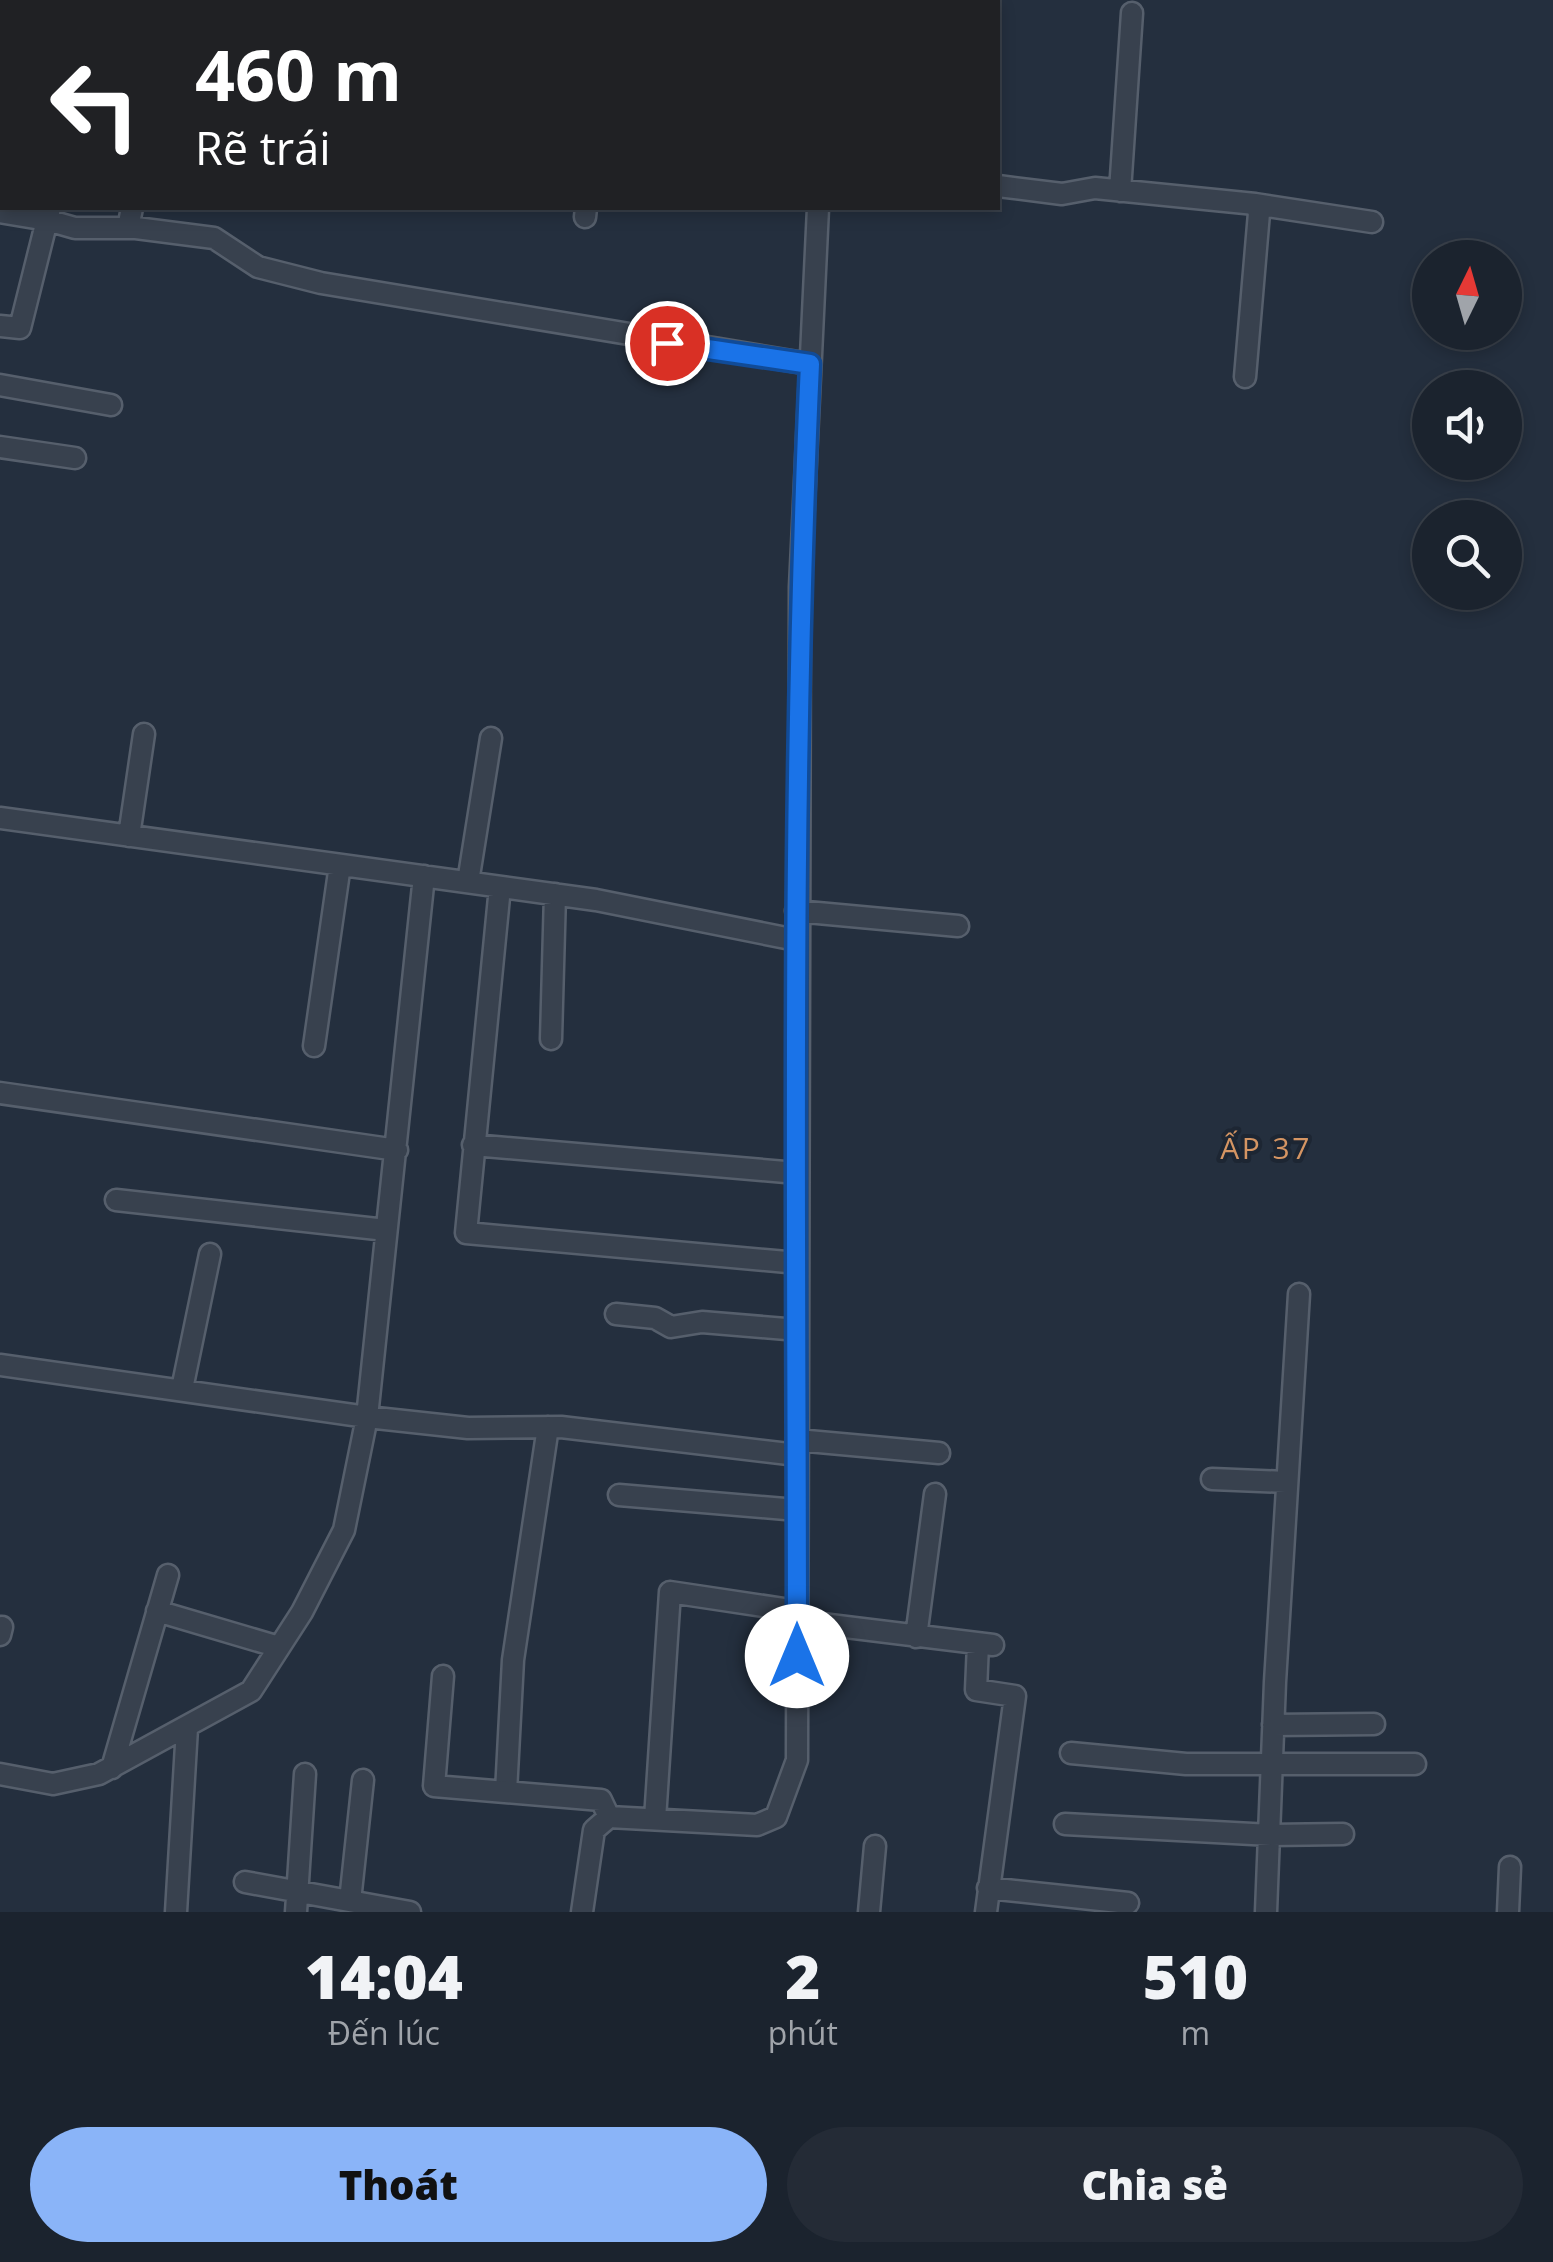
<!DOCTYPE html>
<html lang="vi">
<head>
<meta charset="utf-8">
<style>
  body { margin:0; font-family:"Open Sans",sans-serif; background:#242b36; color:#f1f3f6; height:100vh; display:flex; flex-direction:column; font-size:38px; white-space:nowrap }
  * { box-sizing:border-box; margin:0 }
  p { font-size:32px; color:#a0a4aa }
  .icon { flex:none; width:55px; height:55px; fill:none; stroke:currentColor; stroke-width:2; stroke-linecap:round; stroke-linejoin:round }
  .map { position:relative; height:1912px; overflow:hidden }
  .panel { display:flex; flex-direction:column; background:#1b232e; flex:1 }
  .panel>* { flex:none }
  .top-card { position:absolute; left:0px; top:0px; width:1000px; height:210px; box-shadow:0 5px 15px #0003,0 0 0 2px #39404a; background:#202124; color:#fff; overflow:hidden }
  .needle { width:65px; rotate:5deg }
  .tools { position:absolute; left:1412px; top:240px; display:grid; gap:20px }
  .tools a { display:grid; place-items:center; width:110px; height:110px; border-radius:50%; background:#1b232e; box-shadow:0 5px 15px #0003,0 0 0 2px #39404a; font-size:50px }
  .pin { position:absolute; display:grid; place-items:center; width:85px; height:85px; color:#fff; margin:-42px; border:5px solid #fff; border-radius:50%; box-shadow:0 2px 10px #0007 }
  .me { position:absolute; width:110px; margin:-55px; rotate:0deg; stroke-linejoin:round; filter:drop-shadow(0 0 8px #0008) }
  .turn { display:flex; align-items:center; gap:35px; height:210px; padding:0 30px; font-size:45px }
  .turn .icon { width:130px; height:130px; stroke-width:2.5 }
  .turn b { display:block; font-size:70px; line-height:85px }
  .eta { display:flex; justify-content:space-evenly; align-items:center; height:170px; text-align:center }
  .eta b { font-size:60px; font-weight:800; line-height:70px }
  .action { display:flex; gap:20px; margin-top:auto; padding:20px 30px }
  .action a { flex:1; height:115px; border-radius:60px; background:#8ab4f8; color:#111; font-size:40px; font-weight:800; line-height:115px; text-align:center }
  .action a+a { background:#242b36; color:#f1f3f6 }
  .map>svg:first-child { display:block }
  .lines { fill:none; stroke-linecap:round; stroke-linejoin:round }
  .minor-casing { stroke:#565f6c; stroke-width:25 }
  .minor { stroke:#38414e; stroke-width:20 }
  .route-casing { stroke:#114b97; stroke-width:25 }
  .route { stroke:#1a73e8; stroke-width:18 }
  .labels { text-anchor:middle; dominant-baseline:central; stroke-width:8; stroke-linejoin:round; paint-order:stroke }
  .neighbourhood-label { font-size:30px; letter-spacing:2.5px; fill:#d59563; stroke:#1d2633 }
</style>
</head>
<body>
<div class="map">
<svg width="1553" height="1912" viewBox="0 0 1553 1912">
  <rect width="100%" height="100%" fill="#242f3e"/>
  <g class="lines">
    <defs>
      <path id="minor" d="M612,0L614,2
        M192,1V0
        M91,2L92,0
        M975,2V0
        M0,30H2
        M998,186L1062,194L1095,188L1255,204L1259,213L1245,377
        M1120,191L1132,13
        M1255,204L1372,222
        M50,208L47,220L75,228H136L214,238L258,267L321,283L810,364
        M0,212L47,220L20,328L0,326
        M585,217L586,208
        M128,228L132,208
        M0,385L111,405
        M0,447L75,458
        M0,818L596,900L796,940
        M129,836L144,734
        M468,882L491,738
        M500,887L466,1233L798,1263
        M796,911L958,926
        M551,1039L555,894
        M314,1046L340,865
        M0,1093L397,1150
        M473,1145L797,1173
        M116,1200L386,1230
        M616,1314L655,1318L671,1327L702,1322L798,1330
        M0,1365L367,1417L468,1428L561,1427L797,1455
        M182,1389L210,1254
        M797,1440L939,1453
        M1212,1479L1286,1482
        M619,1495L797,1510
        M157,1611L279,1647
        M797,1621L993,1645
        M0,1635L2,1627
        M916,1637L935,1494
        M978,1644L976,1690L1015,1696L986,1912
        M443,1676L434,1786L601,1800L609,1817
        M1273,1725L1374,1724
        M1071,1753L1186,1764H1415
        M112,1768L168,1575
        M0,1774L53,1784L99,1774L251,1691L302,1612L344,1530L367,1417L424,876
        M506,1792L513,1660L548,1427
        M655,1819L670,1592L797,1611
        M1065,1824L1271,1835L1343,1834
        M245,1882L410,1912
        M988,1888L1128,1903
        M350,1901L363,1780
        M176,1912L187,1728
        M296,1912L305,1774
        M582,1912L594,1830L609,1817L757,1825L776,1817L797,1760L800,587L818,208
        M869,1912L875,1846
        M1266,1912L1275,1682L1299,1294
        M1508,1912L1510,1867"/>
    </defs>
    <use href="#minor" class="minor-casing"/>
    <use href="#minor" class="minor"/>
  </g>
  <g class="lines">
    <defs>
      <path id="route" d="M667,343L810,364C790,794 797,1225 797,1656"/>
    </defs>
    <use href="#route" class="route-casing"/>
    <use href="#route" class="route"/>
  </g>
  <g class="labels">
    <g class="neighbourhood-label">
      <text x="1266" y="1147">ẤP 37</text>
    </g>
  </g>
</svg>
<div class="tools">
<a><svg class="needle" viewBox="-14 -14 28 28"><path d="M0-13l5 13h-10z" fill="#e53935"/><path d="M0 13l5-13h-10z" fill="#a0a4aa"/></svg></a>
<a><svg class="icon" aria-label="sound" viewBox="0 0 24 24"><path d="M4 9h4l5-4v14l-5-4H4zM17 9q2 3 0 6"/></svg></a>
<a><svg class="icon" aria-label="search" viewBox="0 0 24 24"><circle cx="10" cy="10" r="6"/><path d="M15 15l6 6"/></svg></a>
</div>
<div class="pin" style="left:667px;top:343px;background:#d93025"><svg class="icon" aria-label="arrive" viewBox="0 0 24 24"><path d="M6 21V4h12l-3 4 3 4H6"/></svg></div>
<svg class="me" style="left:797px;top:1656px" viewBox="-20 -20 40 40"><circle r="19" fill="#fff"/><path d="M0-13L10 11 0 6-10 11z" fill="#1a73e8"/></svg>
<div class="top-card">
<div class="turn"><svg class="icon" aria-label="left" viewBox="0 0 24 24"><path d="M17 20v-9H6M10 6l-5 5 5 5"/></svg><div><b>460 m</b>Rẽ trái</div></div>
</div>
</div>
<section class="panel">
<div class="eta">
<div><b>14:04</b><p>Đến lúc</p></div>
<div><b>2</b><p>phút</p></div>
<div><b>510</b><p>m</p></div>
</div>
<div class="action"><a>Thoát</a><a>Chia sẻ</a></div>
</section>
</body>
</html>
